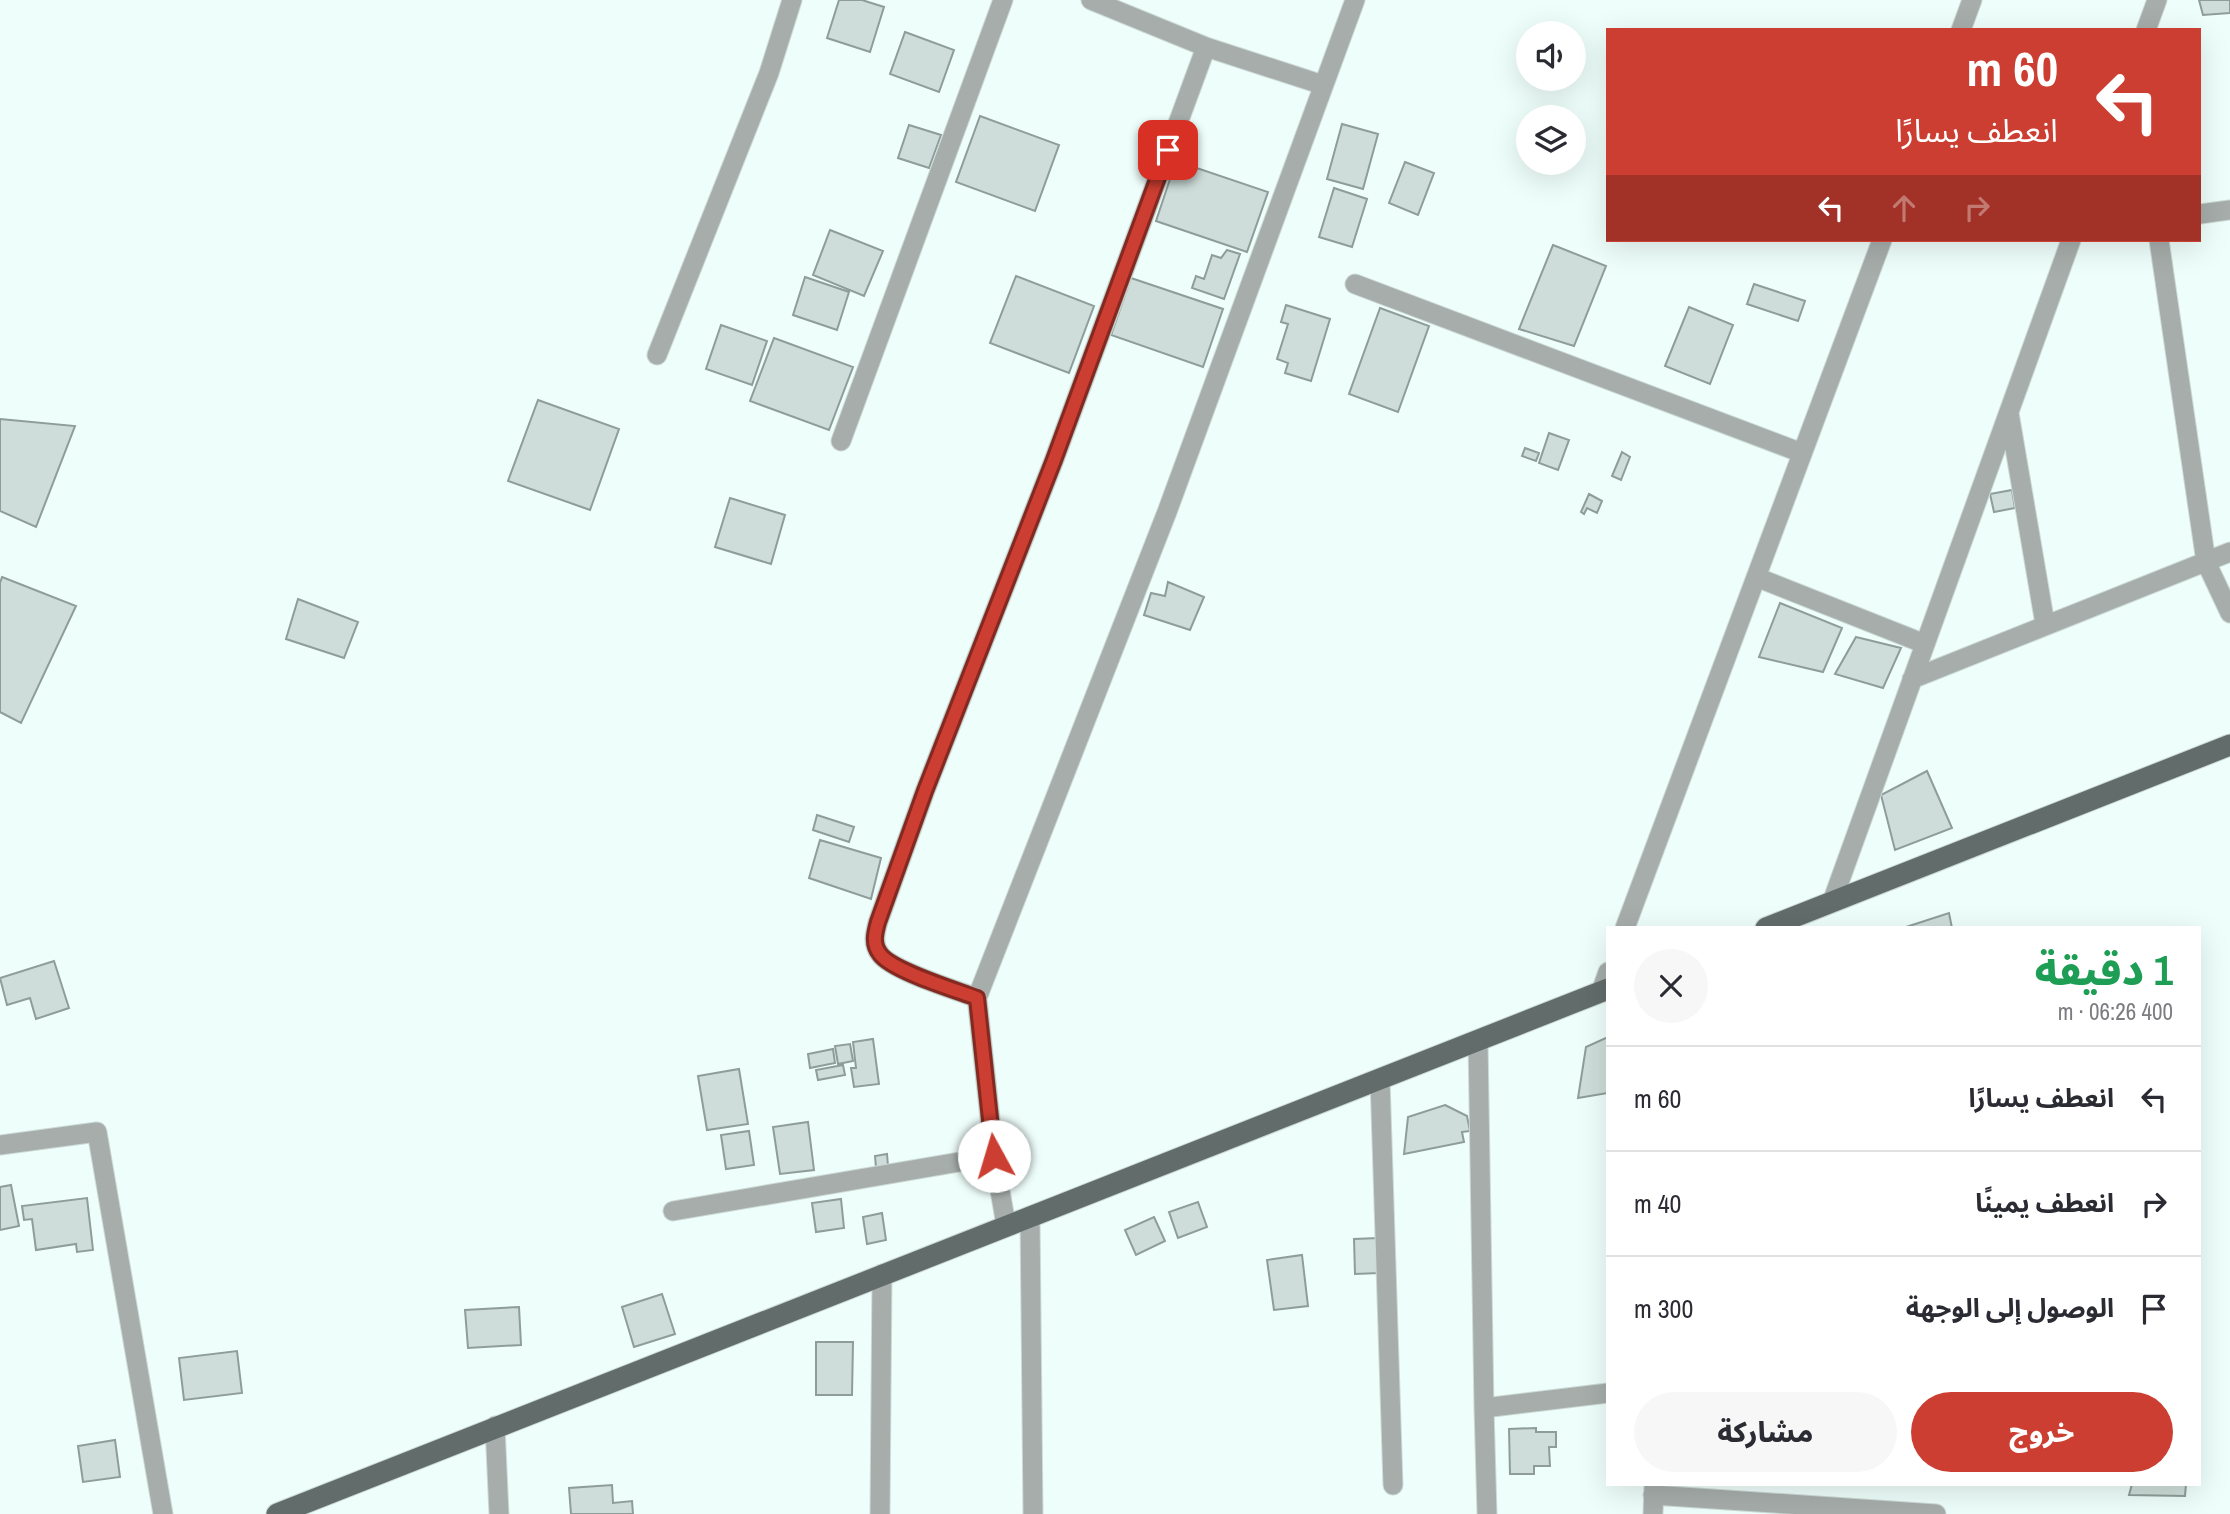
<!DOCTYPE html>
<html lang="ar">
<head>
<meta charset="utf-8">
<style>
  body { margin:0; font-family:"Archivo Narrow","Noto Sans Arabic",sans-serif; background:#f7f7f7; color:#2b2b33; direction:rtl; height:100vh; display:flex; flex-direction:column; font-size:26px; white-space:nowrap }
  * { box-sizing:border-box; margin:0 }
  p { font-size:23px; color:#7c7c81 }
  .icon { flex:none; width:38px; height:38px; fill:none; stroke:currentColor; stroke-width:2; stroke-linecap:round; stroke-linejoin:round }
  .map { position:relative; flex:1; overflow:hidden; direction:ltr }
  .panel { position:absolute; left:1606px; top:926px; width:595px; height:560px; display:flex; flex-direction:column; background:#fff; border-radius:0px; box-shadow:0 7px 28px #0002; direction:rtl }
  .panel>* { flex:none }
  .top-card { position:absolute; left:1606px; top:28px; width:595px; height:214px; border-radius:0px; box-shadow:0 7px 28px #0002; direction:rtl; background:#cb3e31; color:#fff; overflow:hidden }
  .controls { position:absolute; left:1516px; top:21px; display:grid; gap:14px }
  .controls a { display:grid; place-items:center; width:70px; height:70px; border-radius:50%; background:#fff; box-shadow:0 7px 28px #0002; font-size:35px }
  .pin { position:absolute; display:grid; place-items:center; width:60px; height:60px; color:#fff; margin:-30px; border-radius:14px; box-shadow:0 4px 10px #0006 }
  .me { position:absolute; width:77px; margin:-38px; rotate:354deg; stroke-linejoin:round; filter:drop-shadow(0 0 5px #0008) }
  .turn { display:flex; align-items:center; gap:24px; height:147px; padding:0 28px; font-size:32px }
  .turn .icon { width:91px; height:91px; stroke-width:2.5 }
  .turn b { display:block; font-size:49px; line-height:60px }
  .lanes { display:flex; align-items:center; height:66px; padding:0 28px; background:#0003; justify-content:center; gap:35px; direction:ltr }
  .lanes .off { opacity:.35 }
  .round { display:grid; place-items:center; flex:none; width:74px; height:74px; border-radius:37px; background:#f7f7f7 }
  .overview { display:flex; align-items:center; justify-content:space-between; height:119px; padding:0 28px }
  h1 { font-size:42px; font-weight:800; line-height:52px; color:#1e9e55 }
  .action { display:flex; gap:14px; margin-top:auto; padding:14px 28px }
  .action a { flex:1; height:80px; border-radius:42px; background:#cb3e31; color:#fff; font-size:28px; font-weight:800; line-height:80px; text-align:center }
  .action a+a { background:#f7f7f7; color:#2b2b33 }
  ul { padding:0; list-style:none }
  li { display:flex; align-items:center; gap:21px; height:105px; padding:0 28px; border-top:2px solid #e1e1e2 }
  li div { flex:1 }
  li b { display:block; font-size:26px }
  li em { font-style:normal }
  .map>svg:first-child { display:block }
  .building { fill:#ceddd9; stroke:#8e9d99; stroke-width:2 }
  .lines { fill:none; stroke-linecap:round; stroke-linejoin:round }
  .minor-casing { stroke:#ccdad6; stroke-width:21 }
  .major-casing { stroke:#ccdad6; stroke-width:23 }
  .minor { stroke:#a6adab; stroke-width:19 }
  .major { stroke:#626d6b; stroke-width:21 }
  .route-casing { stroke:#842820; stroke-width:18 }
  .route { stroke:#cb3e31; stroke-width:12 }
</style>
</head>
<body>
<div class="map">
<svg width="2230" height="1514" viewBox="0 0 2230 1514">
  <rect width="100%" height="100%" fill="#eefefa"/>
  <path class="building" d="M839,0H862L884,7L870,52L827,38Z
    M2199,0H2230V13L2203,15Z
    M905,32L954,50L939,92L890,74Z
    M980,116L1059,145L1035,211L956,182Z
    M1342,124L1378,134L1363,189L1327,179Z
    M909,125L941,135L929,168L898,158Z
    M1176,161L1268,192L1247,252L1156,221Z
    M1405,162L1434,173L1418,215L1389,203Z
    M1334,188L1367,199L1352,247L1319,237Z
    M830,230L883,251L864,296L813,275Z
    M1553,245L1606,266L1574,346L1519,329Z
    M1227,250L1240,254L1224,299L1192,288L1196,276L1204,279L1212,255L1221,258Z
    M1016,276L1094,306L1069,373L990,343Z
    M805,277L849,292L837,330L793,315Z
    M1131,278L1223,309L1203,367L1111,335Z
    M1754,284L1805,301L1798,321L1747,304Z
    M1286,305L1330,319L1311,381L1285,373L1288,363L1277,359L1288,324L1281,322Z
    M1689,307L1733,325L1710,384L1665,366Z
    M1380,308L1429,326L1398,412L1349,394Z
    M721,325L767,341L752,385L706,369Z
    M774,338L853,367L829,430L750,401Z
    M538,400L619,429L590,510L508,481Z
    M0,419L75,426L36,527L0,511Z
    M1549,433L1569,440L1558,470L1539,463Z
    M1525,448L1539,453L1536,461L1522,456Z
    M1622,452L1630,457L1621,480L1612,476Z
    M2012,490L2015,508L1994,512L1990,494Z
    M1589,494L1602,501L1597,513L1587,508L1584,514L1581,512Z
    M730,498L785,515L771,564L715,547Z
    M2,577L76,606L21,723L0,712V583Z
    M1168,582L1204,597L1190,630L1144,615L1151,593L1165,596Z
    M298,599L358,622L344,658L286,639Z
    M1780,603L1842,628L1823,672L1759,657Z
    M1856,637L1901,648L1883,688L1835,674Z
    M1927,771L1952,828L1895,850L1881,795Z
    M817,815L854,827L849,842L813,830Z
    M820,840L881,858L871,899L809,878Z
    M1949,913L1952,928H1903Z
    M54,961L69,1008L36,1019L30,998L7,1005L0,978Z
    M1608,1037V1093L1578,1098L1586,1047Z
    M873,1039L879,1084L854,1087L851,1068H856L853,1042Z
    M850,1044L853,1061L838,1064L835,1046Z
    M833,1049L835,1063L810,1068L808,1054Z
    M843,1065L845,1075L818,1080L816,1070Z
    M739,1069L748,1124L707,1130L698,1076Z
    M1445,1105L1467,1116L1470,1131L1462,1132L1464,1142L1404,1154L1408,1117Z
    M808,1122L814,1170L780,1174L773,1127Z
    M749,1131L754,1165L726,1169L721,1135Z
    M887,1154L888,1166L876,1168L875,1156Z
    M11,1185L19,1226L0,1230V1187Z
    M87,1198L93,1250L77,1252L76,1244L36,1250L32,1219L24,1220L22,1206Z
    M841,1199L844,1228L816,1232L812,1203Z
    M1198,1202L1207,1227L1178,1238L1169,1212Z
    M882,1213L886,1240L867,1244L863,1217Z
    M1154,1217L1165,1241L1136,1255L1125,1230Z
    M1378,1238L1379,1273L1355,1274L1354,1239Z
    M1302,1255L1308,1306L1274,1310L1267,1260Z
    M662,1294L675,1334L634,1347L622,1307Z
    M519,1307L521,1345L468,1348L465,1310Z
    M816,1342H853L852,1395H816Z
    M237,1351L242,1393L184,1400L179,1358Z
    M1536,1428V1432H1556V1447H1549L1550,1466H1534V1474H1510L1509,1429Z
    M115,1440L120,1477L83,1482L78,1446Z
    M2132,1484H2186L2185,1496L2129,1495Z
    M612,1485L613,1503L632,1501L633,1514H571L569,1488Z"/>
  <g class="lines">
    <defs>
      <path id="minor" d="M1091,0L1206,47L1323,85
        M1961,30L1972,0
        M2146,30L2157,0
        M2200,214L2230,210
        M2159,240L2206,562L2230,613
        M1355,284L1802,453
        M657,355L769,73L792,0
        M2009,413L2045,624
        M841,441L1003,0
        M1756,577L1925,644
        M1912,679L2230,552
        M1832,902L2071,240
        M1625,928L1882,240
        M1601,992L1608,972
        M977,998L1167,512L1355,0
        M1478,1041L1484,1408
        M1380,1079L1393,1485
        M0,1145L97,1132L163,1514
        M673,1211L994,1156
        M1030,1216L1033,1514
        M1006,1225L994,1156L977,998C956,990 892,971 880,954C872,944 875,933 878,922L925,791L1054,460L1206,47
        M495,1426L499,1514
        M1653,1495L1936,1514
        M880,1514L882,1274
        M1487,1514L1484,1408L1608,1393
        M1653,1514L1654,1484"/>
      <path id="major" d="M1766,928L2230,745
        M277,1514L1608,989"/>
    </defs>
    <use href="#minor" class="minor-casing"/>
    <use href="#major" class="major-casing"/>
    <use href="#minor" class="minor"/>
    <use href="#major" class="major"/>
  </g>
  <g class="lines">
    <defs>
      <path id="route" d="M994,1156L977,998C956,990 892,971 880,954C872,944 875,933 878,922L925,791L1054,460L1168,150"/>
    </defs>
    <use href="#route" class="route-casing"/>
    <use href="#route" class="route"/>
  </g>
</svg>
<div class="controls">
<a><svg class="icon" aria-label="sound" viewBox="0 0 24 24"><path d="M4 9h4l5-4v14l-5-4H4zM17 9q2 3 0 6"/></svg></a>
<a><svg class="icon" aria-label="layers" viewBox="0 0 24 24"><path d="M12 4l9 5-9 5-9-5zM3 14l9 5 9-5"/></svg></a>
</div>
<div class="pin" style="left:1168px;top:150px;background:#d93025"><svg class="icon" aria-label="arrive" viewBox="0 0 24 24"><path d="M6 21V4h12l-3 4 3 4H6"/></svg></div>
<svg class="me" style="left:994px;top:1156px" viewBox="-20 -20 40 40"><circle r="19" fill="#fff"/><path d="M0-13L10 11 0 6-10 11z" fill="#cb3e31"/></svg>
<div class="top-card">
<div class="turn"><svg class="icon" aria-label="left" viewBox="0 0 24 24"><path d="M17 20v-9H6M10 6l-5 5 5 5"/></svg><div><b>60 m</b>انعطف يسارًا</div></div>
<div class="lanes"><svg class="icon" aria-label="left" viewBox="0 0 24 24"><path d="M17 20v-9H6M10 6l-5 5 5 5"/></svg><svg class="icon off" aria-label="ahead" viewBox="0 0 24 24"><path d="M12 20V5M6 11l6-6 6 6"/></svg><svg class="icon off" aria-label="right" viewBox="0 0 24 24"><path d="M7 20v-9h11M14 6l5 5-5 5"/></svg></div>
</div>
<section class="panel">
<div class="overview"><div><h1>1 دقيقة</h1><p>400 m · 06:26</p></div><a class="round"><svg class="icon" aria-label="close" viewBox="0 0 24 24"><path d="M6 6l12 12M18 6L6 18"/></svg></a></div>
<ul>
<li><svg class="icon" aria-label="left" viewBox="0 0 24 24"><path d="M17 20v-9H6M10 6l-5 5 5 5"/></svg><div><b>انعطف يسارًا</b></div><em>60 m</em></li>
<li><svg class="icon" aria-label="right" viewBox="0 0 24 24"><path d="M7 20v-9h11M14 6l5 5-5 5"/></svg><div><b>انعطف يمينًا</b></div><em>40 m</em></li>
<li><svg class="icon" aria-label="arrive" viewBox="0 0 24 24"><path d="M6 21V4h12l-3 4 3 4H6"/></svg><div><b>الوصول إلى الوجهة</b></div><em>300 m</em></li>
</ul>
<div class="action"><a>خروج</a><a>مشاركة</a></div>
</section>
</div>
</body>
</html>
